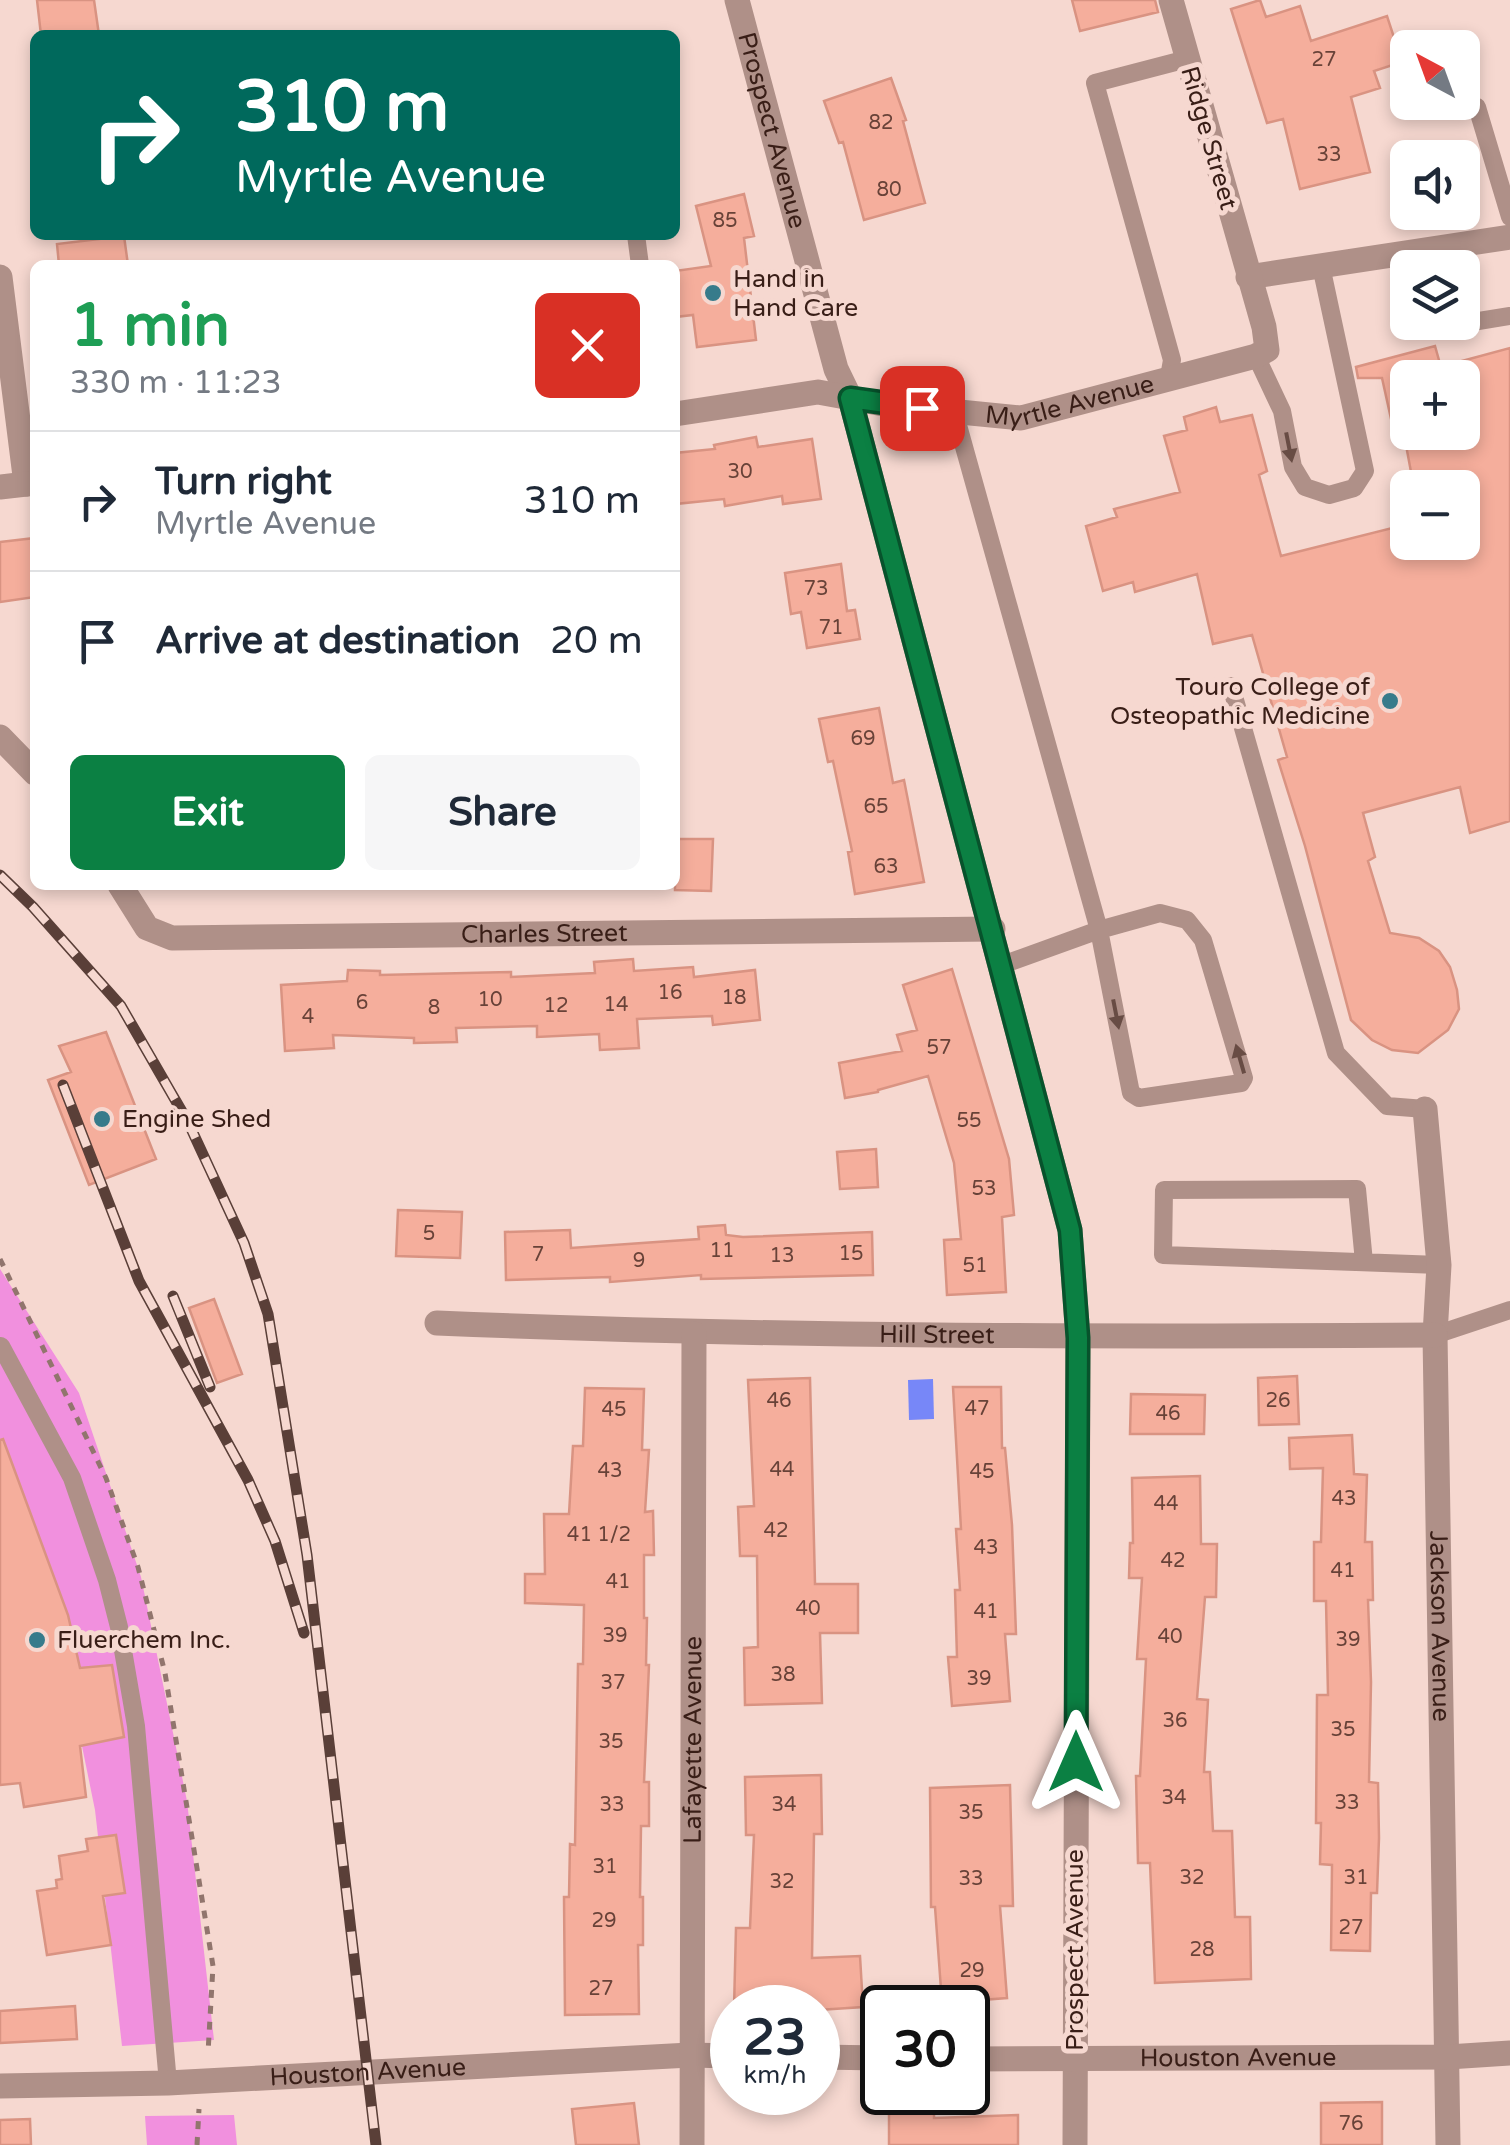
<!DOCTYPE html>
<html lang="en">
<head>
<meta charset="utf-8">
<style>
  body { margin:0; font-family:"Varela Round",sans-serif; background:#f6f6f7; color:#1f2937; height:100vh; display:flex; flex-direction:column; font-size:38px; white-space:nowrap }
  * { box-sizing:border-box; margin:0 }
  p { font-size:32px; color:#747a83 }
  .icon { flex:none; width:55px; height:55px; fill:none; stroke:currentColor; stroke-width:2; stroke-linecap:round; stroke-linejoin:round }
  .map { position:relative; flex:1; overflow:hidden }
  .drawer { position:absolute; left:30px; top:260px; width:650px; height:630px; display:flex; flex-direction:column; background:#fff; border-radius:15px; box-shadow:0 5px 15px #0003 }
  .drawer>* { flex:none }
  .banner { position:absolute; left:30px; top:30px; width:650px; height:210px; border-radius:15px; box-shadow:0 5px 15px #0003; background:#00695c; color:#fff; overflow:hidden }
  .needle { width:65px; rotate:319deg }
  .buttons { position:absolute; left:1390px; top:30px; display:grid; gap:20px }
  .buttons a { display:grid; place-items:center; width:90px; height:90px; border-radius:15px; background:#fff; box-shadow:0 5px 15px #0003; font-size:50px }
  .speed { position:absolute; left:710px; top:1985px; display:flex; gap:20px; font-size:50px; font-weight:700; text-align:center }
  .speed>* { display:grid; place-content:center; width:130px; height:130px; border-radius:50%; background:#fff; box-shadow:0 5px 15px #0003; line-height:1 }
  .speed small { font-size:25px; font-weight:400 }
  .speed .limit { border:5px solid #111; border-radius:15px; background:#fff; color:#111 }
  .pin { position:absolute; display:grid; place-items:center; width:85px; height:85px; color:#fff; margin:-42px; border-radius:20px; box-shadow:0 5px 15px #0006 }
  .me { position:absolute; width:110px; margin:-55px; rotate:0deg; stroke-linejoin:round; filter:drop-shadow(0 0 8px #0008) }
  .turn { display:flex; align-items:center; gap:35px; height:210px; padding:0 40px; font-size:45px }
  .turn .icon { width:130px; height:130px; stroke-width:2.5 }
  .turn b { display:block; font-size:70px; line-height:85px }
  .round { display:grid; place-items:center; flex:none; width:105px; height:105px; border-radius:15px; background:#f6f6f7 }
  .head { display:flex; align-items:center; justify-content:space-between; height:170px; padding:0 40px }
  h1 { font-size:60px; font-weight:700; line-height:75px; color:#1e9e55 }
  .primary-button { display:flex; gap:20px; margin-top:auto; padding:20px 40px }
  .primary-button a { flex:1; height:115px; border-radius:15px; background:#0b8043; color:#fff; font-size:40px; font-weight:700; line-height:115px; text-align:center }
  .primary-button a+a { background:#f6f6f7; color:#1f2937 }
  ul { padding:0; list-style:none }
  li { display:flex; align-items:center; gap:30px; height:140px; padding:0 40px; border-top:2px solid #e0e1e3 }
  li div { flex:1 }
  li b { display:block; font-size:38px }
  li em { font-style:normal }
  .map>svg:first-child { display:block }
  .green { fill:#f190de }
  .water { fill:#7787f8 }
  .building { fill:#f5ae9c; stroke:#d99382; stroke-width:2.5 }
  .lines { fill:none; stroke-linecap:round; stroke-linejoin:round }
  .path { stroke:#91756d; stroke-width:5; stroke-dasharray:8 8; stroke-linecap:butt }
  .service { stroke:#af9088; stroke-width:18 }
  .minor { stroke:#af9088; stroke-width:25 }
  .rail-casing { stroke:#5a3f38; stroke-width:11 }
  .rail { stroke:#f6d8d0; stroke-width:8; stroke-dasharray:22; stroke-linecap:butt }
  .oneway { fill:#684c44 }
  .route-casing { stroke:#07532c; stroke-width:25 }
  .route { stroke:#0b8043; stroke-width:18 }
  .poi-dot { fill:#377b8b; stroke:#f6d8d0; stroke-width:4 }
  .labels { text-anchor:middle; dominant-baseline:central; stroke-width:10; stroke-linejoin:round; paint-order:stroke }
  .number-label { font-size:20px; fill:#684238 }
  .street-label { font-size:25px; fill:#391e17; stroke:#f6d8d0 }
  .poi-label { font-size:25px; fill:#391e17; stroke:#f6d8d0; text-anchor:start }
</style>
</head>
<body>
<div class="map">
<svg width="1510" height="2145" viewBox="0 0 1510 2145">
  <rect width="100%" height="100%" fill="#f6d8d0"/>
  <path class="green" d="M0,1269L79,1393L141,1577L187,1801L214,2040L122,2046L95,1810L50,1589L0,1440Z
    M234,2115L237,2145H147L145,2116Z"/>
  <path class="water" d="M933,1379L934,1419L909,1420L908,1380Z"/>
  <path class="building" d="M37,0H94L99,35H41Z
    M1072,0H1155L1158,12L1080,31Z
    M1260,0L1266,17L1300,6L1311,41L1387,16L1402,62L1374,71L1380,88L1351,97L1370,172L1300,189L1283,119L1267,123L1231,9Z
    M891,78L906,120L903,121L925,203L864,220L843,142L839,143L824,101Z
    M744,194L754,236L744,238L756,340L697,347L693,315L675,317V271L711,266L696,206Z
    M124,236L128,265H59L57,244Z
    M1435,346L1444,378H1408V432H1462V361L1510,348V821L1470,833L1460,787L1363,813L1375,857L1368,861L1390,933L1419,938L1439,951L1450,967L1457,990L1459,1009L1448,1030L1418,1053L1392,1050L1372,1040L1351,1020L1305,846L1278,760L1287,757L1252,635L1213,644L1197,574L1135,592L1133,582L1103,591L1086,526L1117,517L1114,509L1180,492L1164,436L1187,430L1184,417L1216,407L1220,422L1252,415L1267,471L1259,475L1281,556L1408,524V542H1462V488H1414L1406,445L1397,446L1382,378H1358L1356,367Z
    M756,437L758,447L812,439L821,499L783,504L782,496L725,506L724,499L675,504V453L715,449L714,445Z
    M35,538V597L0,602V542Z
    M841,564L847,611L855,610L860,639L807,648L801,612L791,614L785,573Z
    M879,708L893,783L904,780L924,882L855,894L848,852L852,851L833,761L828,762L819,719Z
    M675,839H713L711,891L675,890Z
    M633,959L634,971L693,967L694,977L755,970L760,1020L713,1025L712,1016L637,1019L639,1048L600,1050L599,1034L537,1037V1026L456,1028L457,1042L414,1043V1038L333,1035L334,1048L285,1051L281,985L347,981L348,970L380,971V975L511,972V977L595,973L594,962Z
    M952,969L1009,1159L1014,1215L1002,1217L1006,1292L947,1295L944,1240L961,1239L954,1163L928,1076L878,1090V1092L845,1098L839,1063L902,1051L897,1035L917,1030L903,985Z
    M106,1032L156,1159L89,1185L48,1080L71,1072L59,1046Z
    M876,1149L878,1187L840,1189L837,1152Z
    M398,1210L462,1212L460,1258L396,1256Z
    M725,1225L726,1235L743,1237L872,1232L873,1275L701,1279V1275L610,1282V1277L506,1280L505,1232L570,1230L571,1248L699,1239L698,1227Z
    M214,1299L242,1374L217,1383L189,1308Z
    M1297,1376L1299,1424L1259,1425L1258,1378Z
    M810,1378L815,1584H858V1633H820L822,1703L745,1705L744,1648L758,1647L757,1556H740L738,1507L754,1506L748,1380Z
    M953,1387H1001L1002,1448H1005L1012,1525L1016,1634H1005L1010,1701L952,1706L948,1657H957L955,1590H960L956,1529H961Z
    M585,1388L644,1389L642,1450H649L645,1512L653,1511L654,1555H644V1618H647L646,1665H649L644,1782H649V1826H641L640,1897H643V1945H638L639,2014L565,2015L564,1897H569L570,1844L575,1845L578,1664H583L584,1605L525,1603V1574H545L544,1514H569L573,1446H583Z
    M1131,1394L1205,1395L1204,1434H1130Z
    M1352,1435L1354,1474L1367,1475L1365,1542H1372L1373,1600H1368L1371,1682L1369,1782L1378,1783L1379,1838L1377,1893H1371L1370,1951L1331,1950L1332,1865L1320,1864L1321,1823H1316L1317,1695H1328L1326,1601H1314V1542H1321L1323,1468L1290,1469L1289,1438Z
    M3,1439L68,1615L80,1668L112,1665L124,1737L80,1746L86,1797L24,1807L20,1783L0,1785V1440Z
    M1200,1476L1201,1544H1217L1216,1597H1205L1197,1699L1208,1700L1204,1772H1210L1213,1831H1232L1235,1917H1250L1251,1979L1155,1983L1150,1863H1138L1136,1776H1140L1146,1659H1137L1142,1578H1129L1130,1543H1133L1132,1478Z
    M821,1775L822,1834H814L812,1958L860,1956L863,2007L818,2010L734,2008L736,1928H750L754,1835H746L745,1777Z
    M1010,1785L1013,1906H1000L1007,1998L942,2003L935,1907H931L930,1788Z
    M116,1835L125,1893L103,1896L111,1945L47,1955L37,1891L57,1888L56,1880L62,1879L59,1856L88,1851L86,1839Z
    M75,2006L77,2039L0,2043V2011Z
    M934,2102V2118L1018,2115V2145H889V2103Z
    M1382,2102V2145H1321V2103Z
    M634,2103L639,2145H576L572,2109Z
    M30,2119L31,2145H0V2120Z"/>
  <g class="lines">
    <path class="path" d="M0,1259L106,1478L138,1567L165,1673L213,1966L208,2053
      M197,2145L199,2109"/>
    <path class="service" d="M1477,107L1510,217
      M636,235L640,265
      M1401,254L1408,278
      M1444,322L1448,326L1510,316
      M1256,356L1282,411L1293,467L1305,487L1329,495L1354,488L1365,471L1321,266
      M1169,377L1172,360L1095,83L1187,59
      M954,411L1099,930L1131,1093L1139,1098L1241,1083L1244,1078L1203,940L1187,920L1160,913L1099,930L1002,965
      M1231,686L1336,1053L1387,1106L1425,1109
      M1364,1262L1357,1189L1164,1190L1163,1255L1439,1265
      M1435,1335L1510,1310
      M1,1346L72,1478L107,1580L119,1627L136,1726L168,2083"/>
    <g class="minor">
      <path id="s1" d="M737,0L836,369L850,398L1070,1230L1078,1338L1075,2145"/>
      <path d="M0,277L26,484"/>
      <path d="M1248,277L1510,237"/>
      <path id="s2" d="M675,414L818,392L889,405L1021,418L1256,356L1267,350L1264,327L1171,0"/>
      <path d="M0,487L35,483"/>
      <path d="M0,737L35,773"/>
      <path id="s3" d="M120,885L147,928L172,938L993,929"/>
      <path id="s4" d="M1425,1109L1439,1265L1435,1335L1448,2145"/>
      <path id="s5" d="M437,1323C770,1337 1102,1337 1435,1335"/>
      <path d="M818,2057L882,2058"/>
      <path id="s6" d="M968,2059L1448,2057L1510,2053"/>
      <path id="s7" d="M0,2086L168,2083L690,2055L732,2056"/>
      <path id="s8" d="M692,2145L694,1334"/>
    </g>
    <defs>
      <path id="rail" d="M0,875L33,907L121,1006L188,1122L244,1243L268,1314L307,1555L376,2145
        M63,1085L139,1281L248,1480L275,1541L304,1633
        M173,1296L210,1387"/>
    </defs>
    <use href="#rail" class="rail-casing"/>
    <use href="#rail" class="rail"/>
  </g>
  <defs><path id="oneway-solid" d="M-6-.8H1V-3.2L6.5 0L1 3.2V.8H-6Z" transform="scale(2.5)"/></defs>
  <g class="oneway">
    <use href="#oneway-solid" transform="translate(1289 447) rotate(79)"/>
    <use href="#oneway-solid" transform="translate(1116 1014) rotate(79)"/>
    <use href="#oneway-solid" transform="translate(1240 1059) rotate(-106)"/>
  </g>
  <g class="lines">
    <defs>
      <path id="route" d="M922,408L850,398L1070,1230L1078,1338L1076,1762"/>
    </defs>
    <use href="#route" class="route-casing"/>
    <use href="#route" class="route"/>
  </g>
  <g class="poi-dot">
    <circle cx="713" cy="293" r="10"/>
    <circle cx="1390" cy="701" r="10"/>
    <circle cx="102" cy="1119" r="10"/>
    <circle cx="37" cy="1640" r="10"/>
  </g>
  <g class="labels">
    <g class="number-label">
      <text x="1324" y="60">27</text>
      <text x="881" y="123">82</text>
      <text x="1329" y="155">33</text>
      <text x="889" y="190">80</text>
      <text x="725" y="221">85</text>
      <text x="740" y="472">30</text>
      <text x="816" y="589">73</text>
      <text x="831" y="628">71</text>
      <text x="863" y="739">69</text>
      <text x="876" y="807">65</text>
      <text x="886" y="867">63</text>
      <text x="670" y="993">16</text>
      <text x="734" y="998">18</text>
      <text x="490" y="1000">10</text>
      <text x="362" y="1003">6</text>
      <text x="616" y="1005">14</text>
      <text x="556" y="1006">12</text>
      <text x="434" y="1008">8</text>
      <text x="308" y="1017">4</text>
      <text x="939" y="1048">57</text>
      <text x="969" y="1121">55</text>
      <text x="984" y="1189">53</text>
      <text x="429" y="1234">5</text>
      <text x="722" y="1251">11</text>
      <text x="851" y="1254">15</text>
      <text x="538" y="1255">7</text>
      <text x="782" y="1256">13</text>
      <text x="639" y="1261">9</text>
      <text x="975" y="1266">51</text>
      <text x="779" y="1401">46</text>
      <text x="1278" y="1401">26</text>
      <text x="977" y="1409">47</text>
      <text x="614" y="1410">45</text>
      <text x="1168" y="1414">46</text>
      <text x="782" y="1470">44</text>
      <text x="610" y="1471">43</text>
      <text x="982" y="1472">45</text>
      <text x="1344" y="1499">43</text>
      <text x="1166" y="1504">44</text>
      <text x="776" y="1531">42</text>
      <text x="599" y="1535">41 1/2</text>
      <text x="986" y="1548">43</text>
      <text x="1173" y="1561">42</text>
      <text x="1343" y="1571">41</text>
      <text x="618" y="1582">41</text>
      <text x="808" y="1609">40</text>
      <text x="986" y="1612">41</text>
      <text x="615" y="1636">39</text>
      <text x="1170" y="1637">40</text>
      <text x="1348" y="1640">39</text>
      <text x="783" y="1675">38</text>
      <text x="979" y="1679">39</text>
      <text x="613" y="1683">37</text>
      <text x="1175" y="1721">36</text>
      <text x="1343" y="1730">35</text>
      <text x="611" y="1742">35</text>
      <text x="1174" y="1798">34</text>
      <text x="1347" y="1803">33</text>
      <text x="612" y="1805">33</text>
      <text x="784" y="1805">34</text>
      <text x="971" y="1813">35</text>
      <text x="605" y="1867">31</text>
      <text x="1192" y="1878">32</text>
      <text x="1356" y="1878">31</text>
      <text x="971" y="1879">33</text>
      <text x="782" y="1882">32</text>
      <text x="604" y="1921">29</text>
      <text x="1351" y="1928">27</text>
      <text x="1202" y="1950">28</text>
      <text x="972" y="1971">29</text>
      <text x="601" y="1989">27</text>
      <text x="1351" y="2124">76</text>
    </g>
    <g class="street-label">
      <text stroke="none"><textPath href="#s1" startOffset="135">Prospect Avenue</textPath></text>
      <text transform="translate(1209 138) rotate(74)">Ridge Street</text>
      <text stroke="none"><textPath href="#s2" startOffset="400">Myrtle Avenue</textPath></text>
      <text stroke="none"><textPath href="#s3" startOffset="450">Charles Street</textPath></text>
      <text stroke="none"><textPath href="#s5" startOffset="500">Hill Street</textPath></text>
      <text stroke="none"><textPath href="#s4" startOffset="518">Jackson Avenue</textPath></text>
      <text stroke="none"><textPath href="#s8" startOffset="405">Lafayette Avenue</textPath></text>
      <text transform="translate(1075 1950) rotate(-90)">Prospect Avenue</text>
      <text stroke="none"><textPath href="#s6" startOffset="270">Houston Avenue</textPath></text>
      <text stroke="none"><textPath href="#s7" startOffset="368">Houston Avenue</textPath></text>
    </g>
    <g class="poi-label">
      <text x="733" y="279">Hand in<tspan x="733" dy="29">Hand Care</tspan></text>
      <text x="1370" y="687" text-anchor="end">Touro College of<tspan x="1370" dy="29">Osteopathic Medicine</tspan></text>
      <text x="122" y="1119">Engine Shed</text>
      <text x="57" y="1640">Fluerchem Inc.</text>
    </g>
  </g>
</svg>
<div class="buttons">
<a><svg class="needle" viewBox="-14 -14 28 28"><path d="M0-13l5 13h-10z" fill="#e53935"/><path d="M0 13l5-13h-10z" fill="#747a83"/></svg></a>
<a><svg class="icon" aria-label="sound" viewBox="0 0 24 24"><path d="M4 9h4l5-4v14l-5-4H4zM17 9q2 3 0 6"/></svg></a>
<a><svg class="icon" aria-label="layers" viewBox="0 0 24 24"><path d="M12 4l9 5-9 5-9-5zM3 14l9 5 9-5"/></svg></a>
<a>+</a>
<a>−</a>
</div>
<div class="speed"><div>23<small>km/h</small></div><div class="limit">30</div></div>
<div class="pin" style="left:922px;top:408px;background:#d93025"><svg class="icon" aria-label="arrive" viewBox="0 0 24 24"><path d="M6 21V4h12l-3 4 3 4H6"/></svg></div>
<svg class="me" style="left:1076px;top:1762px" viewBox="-20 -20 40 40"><path d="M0-17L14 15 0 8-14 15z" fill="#0b8043" stroke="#fff" stroke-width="4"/></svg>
<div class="banner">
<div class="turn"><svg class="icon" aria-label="right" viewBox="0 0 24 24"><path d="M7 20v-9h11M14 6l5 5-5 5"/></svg><div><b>310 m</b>Myrtle Avenue</div></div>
</div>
<section class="drawer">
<div class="head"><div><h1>1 min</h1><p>330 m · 11:23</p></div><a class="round" style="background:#d93025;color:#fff"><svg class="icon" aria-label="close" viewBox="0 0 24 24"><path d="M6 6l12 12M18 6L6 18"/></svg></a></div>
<ul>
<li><svg class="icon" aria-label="right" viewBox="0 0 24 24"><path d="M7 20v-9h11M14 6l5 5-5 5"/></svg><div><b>Turn right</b><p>Myrtle Avenue</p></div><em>310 m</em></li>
<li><svg class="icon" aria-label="arrive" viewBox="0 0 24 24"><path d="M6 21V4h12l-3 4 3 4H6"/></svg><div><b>Arrive at destination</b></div><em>20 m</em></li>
</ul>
<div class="primary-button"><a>Exit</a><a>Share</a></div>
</section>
</div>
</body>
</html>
